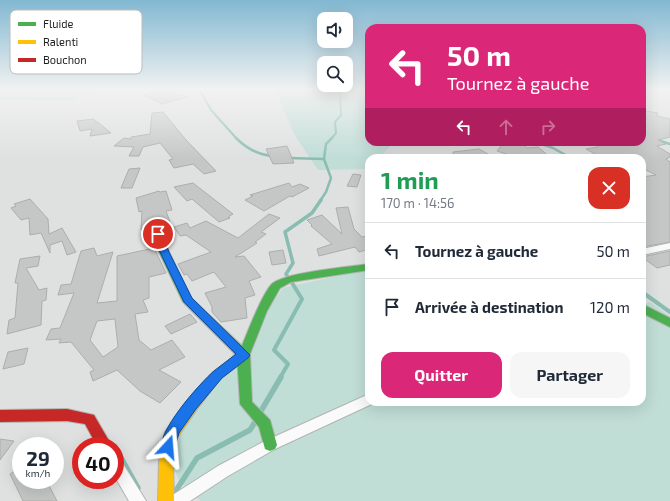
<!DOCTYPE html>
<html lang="fr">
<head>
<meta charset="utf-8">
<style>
  body { margin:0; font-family:"Exo 2",sans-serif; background:#f6f6f7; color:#1f2937; height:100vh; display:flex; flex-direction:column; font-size:15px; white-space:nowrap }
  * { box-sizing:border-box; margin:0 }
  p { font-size:13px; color:#747a83 }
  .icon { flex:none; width:22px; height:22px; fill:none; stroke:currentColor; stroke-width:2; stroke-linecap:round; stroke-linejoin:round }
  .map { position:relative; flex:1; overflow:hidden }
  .drawer { position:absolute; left:365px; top:154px; width:281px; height:252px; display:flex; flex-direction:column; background:#fff; border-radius:12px; box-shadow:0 4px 16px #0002 }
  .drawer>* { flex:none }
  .top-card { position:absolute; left:365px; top:24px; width:281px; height:122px; border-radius:12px; box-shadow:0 4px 16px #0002; background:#db2777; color:#fff; overflow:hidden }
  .fabs { position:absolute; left:317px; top:12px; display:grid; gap:8px }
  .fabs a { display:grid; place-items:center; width:36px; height:36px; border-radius:8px; background:#fff; box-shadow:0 4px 16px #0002; font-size:20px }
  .speed { position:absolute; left:12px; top:437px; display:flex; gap:8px; font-size:20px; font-weight:700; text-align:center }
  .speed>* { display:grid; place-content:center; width:52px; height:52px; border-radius:50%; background:#fff; box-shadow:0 4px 16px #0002; line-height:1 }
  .speed small { font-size:10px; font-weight:400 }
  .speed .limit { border:6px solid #d22; background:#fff; color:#111 }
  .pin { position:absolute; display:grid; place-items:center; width:34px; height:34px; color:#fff; margin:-17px; border:2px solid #fff; border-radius:50%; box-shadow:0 1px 4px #0007 }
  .me { position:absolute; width:44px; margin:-22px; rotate:19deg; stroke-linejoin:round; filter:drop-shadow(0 0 3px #0008) }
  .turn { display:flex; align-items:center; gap:14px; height:84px; padding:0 16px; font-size:18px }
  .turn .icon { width:52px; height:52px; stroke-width:2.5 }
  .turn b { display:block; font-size:28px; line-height:34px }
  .lanes { display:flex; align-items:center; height:38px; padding:0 16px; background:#0003; justify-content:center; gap:20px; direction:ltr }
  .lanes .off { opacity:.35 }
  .round { display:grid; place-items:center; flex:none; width:42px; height:42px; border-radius:12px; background:#f6f6f7 }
  .head { display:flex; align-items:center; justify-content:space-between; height:68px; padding:0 16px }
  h1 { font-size:24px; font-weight:700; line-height:30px; color:#1e9e55 }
  .button { display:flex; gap:8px; margin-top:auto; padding:8px 16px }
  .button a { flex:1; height:46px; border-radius:12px; background:#db2777; color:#fff; font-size:16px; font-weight:700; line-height:46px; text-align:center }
  .button a+a { background:#f6f6f7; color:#1f2937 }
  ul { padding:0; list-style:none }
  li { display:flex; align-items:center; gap:12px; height:56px; padding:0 16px; border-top:1px solid #e0e1e3 }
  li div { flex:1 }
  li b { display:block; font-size:15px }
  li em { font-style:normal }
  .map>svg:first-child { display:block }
  .green { fill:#c0ddd6 }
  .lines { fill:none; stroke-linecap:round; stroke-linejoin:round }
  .stream-far4 { stroke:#8abdb2; stroke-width:2 }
  .stream-far3 { stroke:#8abdb2; stroke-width:2.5 }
  .stream-far2 { stroke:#8abdb2; stroke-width:3.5 }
  .stream-far1 { stroke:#8abdb2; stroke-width:4 }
  .stream { stroke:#8abdb2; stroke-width:5.5 }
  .building { fill:#c5c7c6; stroke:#acaead; fill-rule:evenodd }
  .street-casing { stroke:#b2b4b3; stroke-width:2 }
  .fast-casing { stroke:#b2b4b3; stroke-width:2 }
  .slow-casing { stroke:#b2b4b3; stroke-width:2 }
  .jam-casing { stroke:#b2b4b3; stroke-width:2 }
  .street { fill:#fafafa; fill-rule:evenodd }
  .fast { fill:#4caf50; fill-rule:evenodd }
  .slow { fill:#ffc107; fill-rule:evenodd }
  .jam { fill:#c62828; fill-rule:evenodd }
  .route { fill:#1a73e8; stroke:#114b97 }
  .key { fill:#fff; stroke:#bbbcbc; stroke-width:1 }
  .key-label { font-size:11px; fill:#1d1e1e }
</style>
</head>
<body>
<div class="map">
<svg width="670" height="501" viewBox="0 0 670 501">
  <rect width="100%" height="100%" fill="#dfe1e0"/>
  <path class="green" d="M0,89H101L69,101L0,100Z
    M275,89H369V142H394L381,156L385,158H369V169L318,170L294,134Z
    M369,269V402H642V305L650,302L670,316V501H200L179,481L171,462L189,411L283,288Z"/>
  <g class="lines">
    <path class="stream-far4" d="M199,89L211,110L237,139
      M331,139L336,133L335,122L341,115L340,94L335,89"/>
    <path class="stream-far3" d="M236,138C246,148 259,155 273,156
      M655,139L670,144
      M536,142L553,148L571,158
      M288,158L324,159
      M320,201L326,192L331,178L324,159L326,144L332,138"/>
    <path class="stream-far2" d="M289,279L286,274L293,263L285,232L312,213L321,200"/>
    <path class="stream-far1" d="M642,292L670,312
      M280,378L288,364L274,350L302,299L289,278"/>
    <path class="stream" d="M261,411L281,377
      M115,447L138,488
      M175,492L197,458L250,430L255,422"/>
  </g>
  <path class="building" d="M160,89L188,97L162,104L143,95Z
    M647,111L658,113L657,116L670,119V137L658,140L666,144L657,146L670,154V157L666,159L670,162V242L642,247V177L656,175L642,168V158H624L621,156L602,158L586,149L598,147L597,143L642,142V114Z
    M163,112L186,140L216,171L204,174L193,164L174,168L169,160L173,159L160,143L143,147L139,156H129L134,147L114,146L124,138L131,139V137L150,134L152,113Z
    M93,119L100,124L111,133L90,136L92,129L80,131L77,121Z
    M504,142H522L527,148L538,147L551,158H518L497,151Z
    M287,146L294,163L273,164L266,149Z
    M479,149L495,158H454L453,152Z
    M140,168L132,188H121L129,169Z
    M353,174L361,175L357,187L347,186Z
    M193,183L233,214L228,217L230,218L219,222L192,199L187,201L174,187Z
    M289,183L292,187L300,184L309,188L292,197L290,196L264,211L245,200L253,196L250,195Z
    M159,191L160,192L166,191L172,210L166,211L170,222L157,224V228L141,230L142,211L139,212L136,198Z
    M30,199L48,219L49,234L62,228L76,252L67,255L62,241L50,245V253L41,233L30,235L29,218L21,220L11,208L16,206L14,204Z
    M348,207L354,229L362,237L369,236V249L359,252L355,247L319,256L317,249L332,244L311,226L312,225L307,220L322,215L342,234L336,208Z
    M269,214L280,218L261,232L266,234L255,242L257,243L235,257L244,256L261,277L249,281L255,295L245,298L247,318L221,322L212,312V307L205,293L226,287L214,272L192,281L187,274L184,275L178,264L211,252L186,235L180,236L174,227L187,223L190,228L206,221L238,238Z
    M94,248L97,256L113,252L97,303L117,301V256L154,248L166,273L149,277V298L143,300L148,312L135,314L139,340L151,350L172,340L185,357L159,370L181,382L160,403L140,391L117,370L93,381L90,372L94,370L71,342L59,343L61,339L46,340L51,329L60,328L74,293L58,295L61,285L71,284L81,251ZM115,319L118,347L103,357L90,340L97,321Z
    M283,250L286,263L272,265L269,252Z
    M670,251V265L657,268L642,257Z
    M40,256L38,266L26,268L39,290L47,288L46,300L42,301L41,325L7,334L9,320L15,318L18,283H15L20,259Z
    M190,314L197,322L171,334L165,326Z
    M28,348L24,364L3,369L8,352Z
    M0,439L14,441L0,460Z
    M21,467V480H46L57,501H23L10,474Z"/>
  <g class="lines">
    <defs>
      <path id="street" d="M670,243V249L642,255V249Z
        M369,394V402L374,403L275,449L228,476L190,501H168L171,496L218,466L265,441Z
        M115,457L120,459L146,501H129L115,477Z"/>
      <path id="fast" d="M158,231L162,234L169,252L191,298L242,346C247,333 264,290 273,283C289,272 347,267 369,264V270L291,282L280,288L267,311L250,354L252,402L270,420L277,445L275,449L270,451L265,449L259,427L240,404L237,356L183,302L159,252L154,234Z
        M642,304L670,318V327L642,313Z"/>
      <path id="slow" d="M243,352L247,353L249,356L247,359L221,378L197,409L177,438L173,458L174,501H158L159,458L165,432L187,401L213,372L239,353Z"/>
      <path id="jam" d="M67,409L94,415L112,446H97L85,424L67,421L0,422V410Z"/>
    </defs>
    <use href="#street" class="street-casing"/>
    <use href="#fast" class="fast-casing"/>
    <use href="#slow" class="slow-casing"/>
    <use href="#jam" class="jam-casing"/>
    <use href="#street" class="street"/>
    <use href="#fast" class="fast"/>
    <use href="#slow" class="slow"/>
    <use href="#jam" class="jam"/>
  </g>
  <linearGradient id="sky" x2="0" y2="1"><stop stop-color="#82b8d2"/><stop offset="0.56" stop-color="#f1f2f1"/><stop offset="1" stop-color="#f1f2f1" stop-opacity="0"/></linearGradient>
  <rect width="670" height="159" fill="url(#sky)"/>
  <path class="route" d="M158,231L162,234L169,252L192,298L250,355L248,358L222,378L196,409L179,433L173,452L168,453L162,452C154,434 200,383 214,371C221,365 229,360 236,354L184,302L160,252L154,234Z"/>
  <rect x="10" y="10" width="132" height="64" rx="6" class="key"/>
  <rect x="18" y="22" width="18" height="4" fill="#4caf50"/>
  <rect x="18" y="40" width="18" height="4" fill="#ffc107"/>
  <rect x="18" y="58" width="18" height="4" fill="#c62828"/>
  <g class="key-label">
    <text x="43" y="28">Fluide</text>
    <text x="43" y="46">Ralenti</text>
    <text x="43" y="64">Bouchon</text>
  </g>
</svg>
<div class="fabs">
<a><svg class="icon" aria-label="sound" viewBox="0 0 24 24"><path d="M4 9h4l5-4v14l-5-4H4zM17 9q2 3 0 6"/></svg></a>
<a><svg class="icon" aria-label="search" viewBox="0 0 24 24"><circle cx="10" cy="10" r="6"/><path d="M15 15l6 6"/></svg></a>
</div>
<div class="speed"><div>29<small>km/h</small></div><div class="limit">40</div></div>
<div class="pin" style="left:158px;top:234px;background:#d93025"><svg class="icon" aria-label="arrive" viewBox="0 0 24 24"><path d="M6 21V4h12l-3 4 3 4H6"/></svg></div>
<svg class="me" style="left:168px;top:447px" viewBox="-20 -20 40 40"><path d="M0-17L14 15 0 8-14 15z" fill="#1a73e8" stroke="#fff" stroke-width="4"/></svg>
<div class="top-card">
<div class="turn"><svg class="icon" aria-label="left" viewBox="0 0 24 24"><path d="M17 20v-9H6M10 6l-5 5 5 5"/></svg><div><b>50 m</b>Tournez à gauche</div></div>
<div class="lanes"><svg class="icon" aria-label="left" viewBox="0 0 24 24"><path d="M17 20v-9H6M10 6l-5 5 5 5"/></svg><svg class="icon off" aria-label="ahead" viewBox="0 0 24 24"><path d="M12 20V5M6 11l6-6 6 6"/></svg><svg class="icon off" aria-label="right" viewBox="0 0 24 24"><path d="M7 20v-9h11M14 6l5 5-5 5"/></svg></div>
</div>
<section class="drawer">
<div class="head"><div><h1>1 min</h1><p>170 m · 14:56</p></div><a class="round" style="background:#d93025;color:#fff"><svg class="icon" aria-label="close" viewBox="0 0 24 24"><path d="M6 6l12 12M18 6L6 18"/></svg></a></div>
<ul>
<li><svg class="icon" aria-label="left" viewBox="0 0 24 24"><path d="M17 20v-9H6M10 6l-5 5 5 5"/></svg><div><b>Tournez à gauche</b></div><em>50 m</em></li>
<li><svg class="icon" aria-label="arrive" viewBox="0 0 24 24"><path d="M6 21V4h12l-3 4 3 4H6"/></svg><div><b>Arrivée à destination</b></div><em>120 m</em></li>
</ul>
<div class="button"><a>Quitter</a><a>Partager</a></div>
</section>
</div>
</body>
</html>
